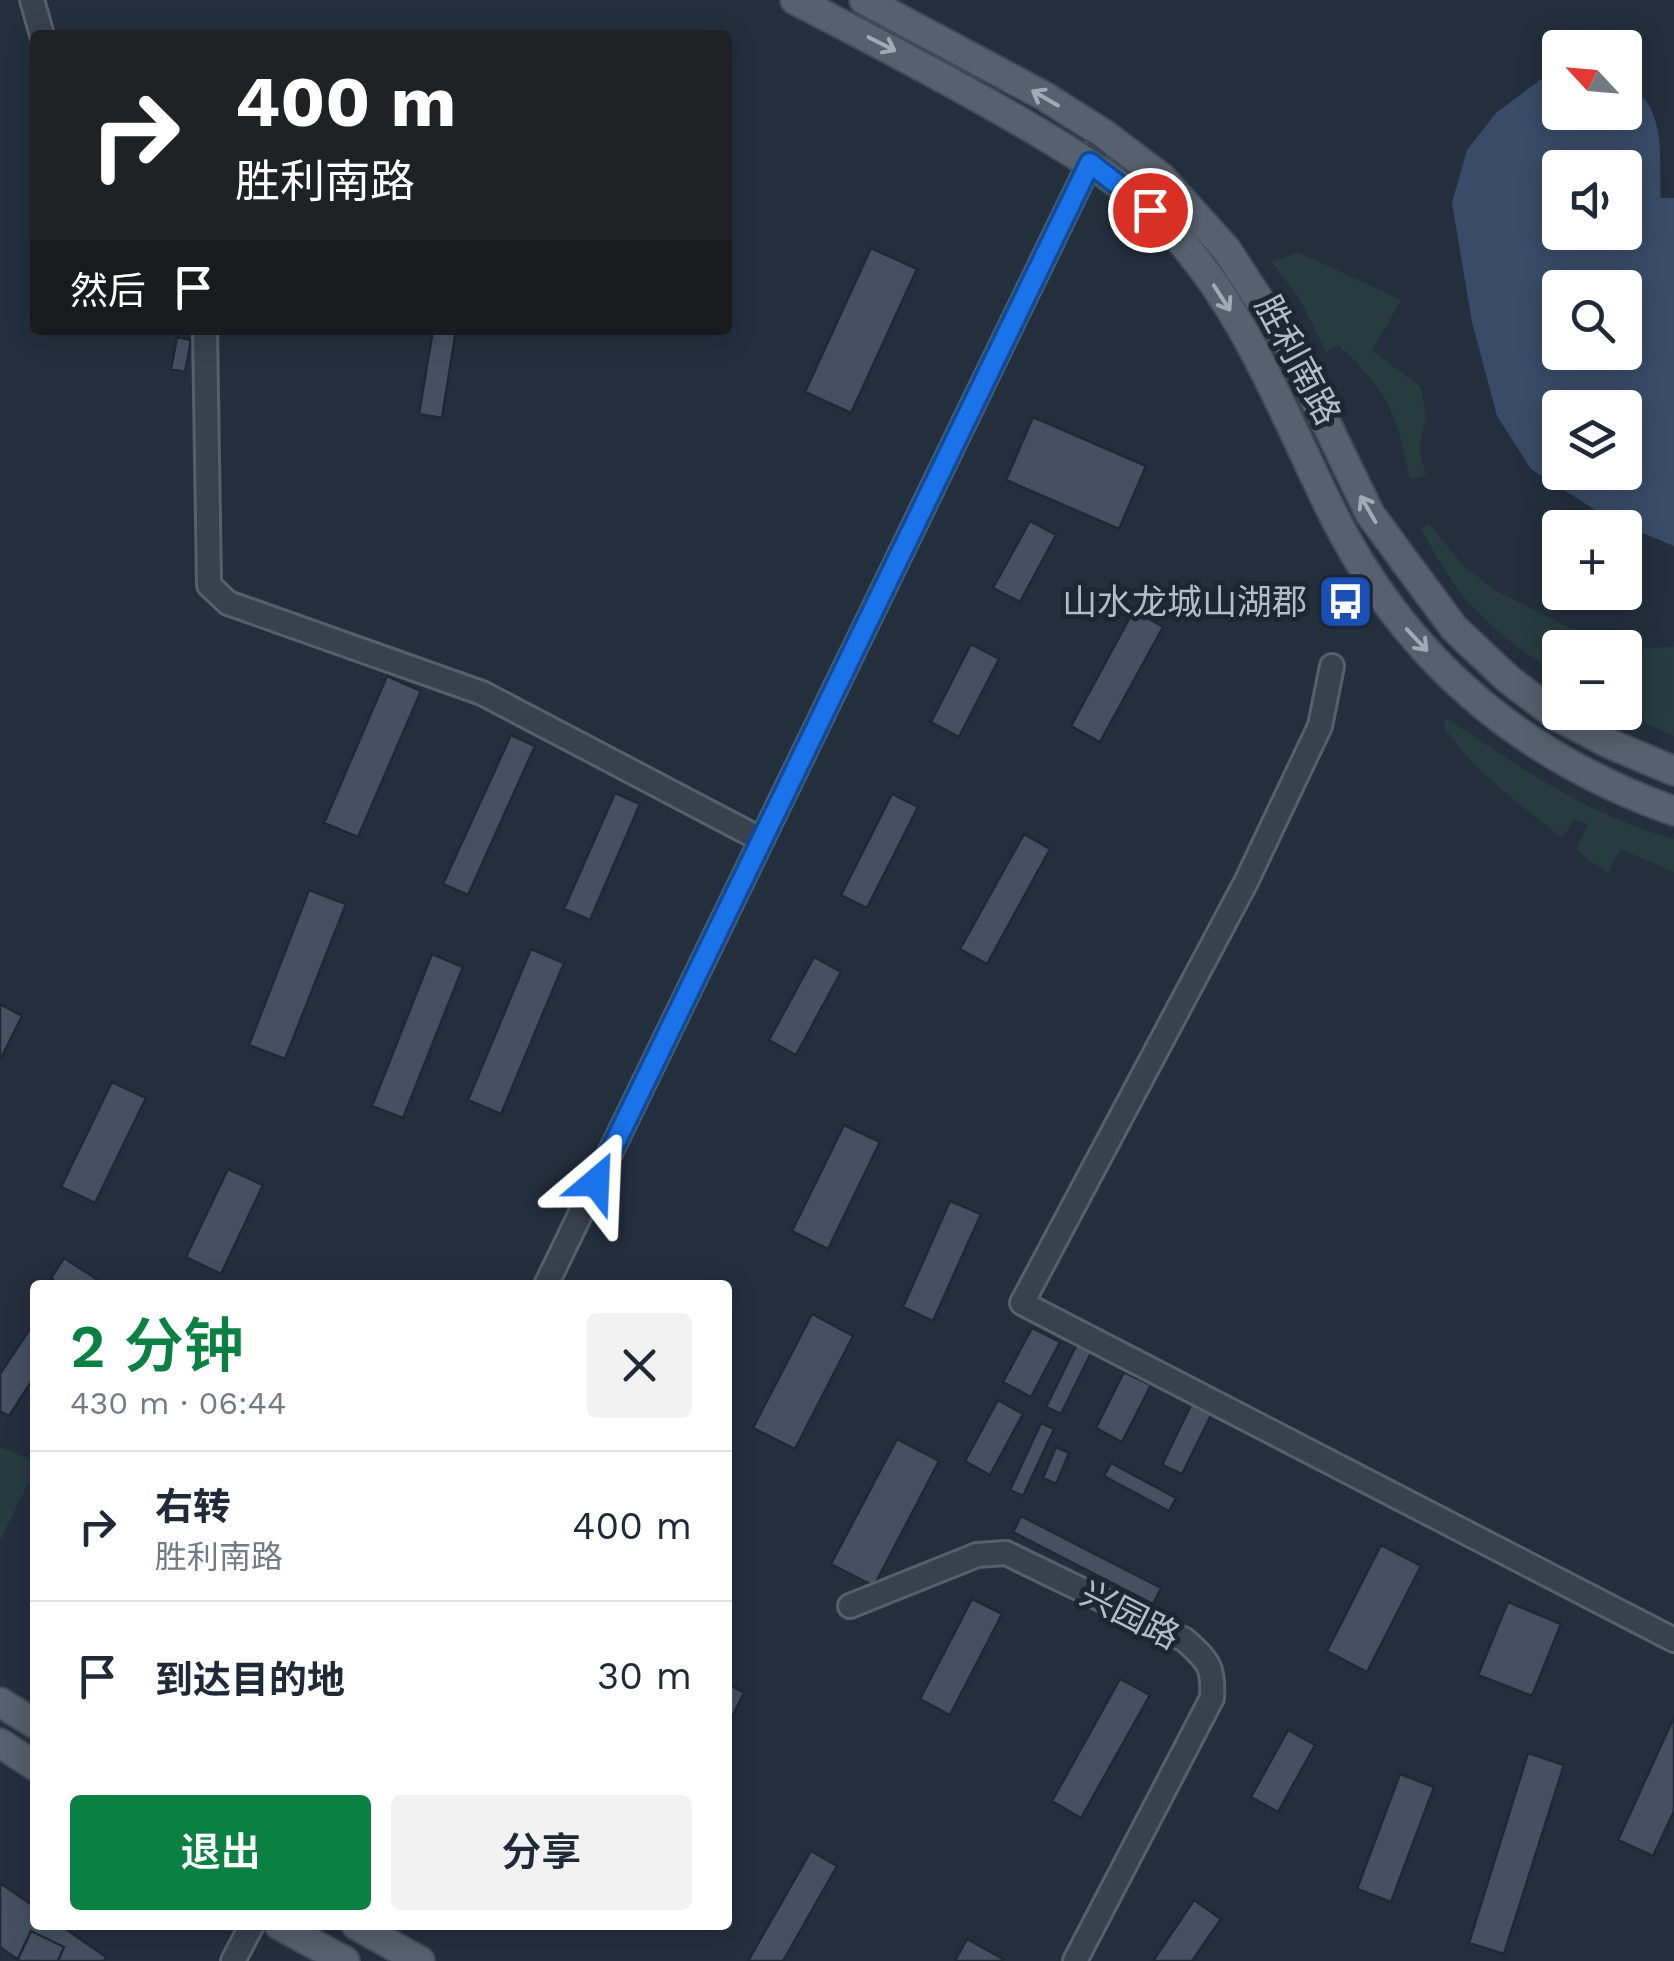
<!DOCTYPE html>
<html lang="zh">
<head>
<meta charset="utf-8">
<style>
  body { margin:0; font-family:"Work Sans","Noto Sans SC",sans-serif; background:#f2f2f3; color:#1f2937; height:100vh; display:flex; flex-direction:column; font-size:38px; white-space:nowrap }
  * { box-sizing:border-box; margin:0 }
  p { font-size:32px; color:#747a83 }
  .icon { flex:none; width:55px; height:55px; fill:none; stroke:currentColor; stroke-width:2; stroke-linecap:round; stroke-linejoin:round }
  .map { position:relative; flex:1; overflow:hidden }
  .sheet { position:absolute; left:30px; top:1280px; width:702px; height:650px; display:flex; flex-direction:column; background:#fff; border-radius:10px; box-shadow:0 5px 25px #0003 }
  .sheet>* { flex:none }
  .banner { position:absolute; left:30px; top:30px; width:702px; height:305px; border-radius:10px; box-shadow:0 5px 25px #0003; background:#202124; color:#fff; overflow:hidden }
  .needle { width:65px; rotate:296deg }
  .fabs { position:absolute; left:1542px; top:30px; display:grid; gap:20px }
  .fabs a { display:grid; place-items:center; width:100px; height:100px; border-radius:10px; background:#fff; box-shadow:0 5px 25px #0003; font-size:50px }
  .pin { position:absolute; display:grid; place-items:center; width:85px; height:85px; color:#fff; margin:-42px; border:5px solid #fff; border-radius:50%; box-shadow:0 2px 10px #0007 }
  .me { position:absolute; width:110px; margin:-55px; rotate:26deg; stroke-linejoin:round; filter:drop-shadow(0 0 8px #0008) }
  .turn { display:flex; align-items:center; gap:35px; height:210px; padding:0 40px; font-size:45px }
  .turn .icon { width:130px; height:130px; stroke-width:2.5 }
  .turn b { display:block; font-size:70px; line-height:85px }
  .then { display:flex; align-items:center; height:95px; padding:0 40px; background:#0003; gap:20px; font-size:38px }
  .round { display:grid; place-items:center; flex:none; width:105px; height:105px; border-radius:10px; background:#f2f2f3 }
  .headline { display:flex; align-items:center; justify-content:space-between; height:170px; padding:0 40px }
  h1 { font-size:60px; font-weight:600; line-height:75px; color:#0b8043 }
  .primary-button { display:flex; gap:20px; margin-top:auto; padding:20px 40px }
  .primary-button a { flex:1; height:115px; border-radius:10px; background:#0b8043; color:#fff; font-size:40px; font-weight:600; line-height:115px; text-align:center }
  .primary-button a+a { background:#f2f2f3; color:#1f2937 }
  ul { padding:0; list-style:none }
  li { display:flex; align-items:center; gap:30px; height:150px; padding:0 40px; border-top:2px solid #e0e1e3 }
  li div { flex:1 }
  li b { display:block; font-size:38px }
  li em { font-style:normal }
  .map>svg:first-child { display:block }
  .green { fill:#263c3f }
  .water { fill:#394c67; fill-rule:evenodd }
  .building { fill:#455162; stroke:#1f2835; stroke-width:2.5 }
  .lines { fill:none; stroke-linecap:round; stroke-linejoin:round }
  .minor-casing { stroke:#565f6c; stroke-width:28 }
  .major-casing { stroke:#414a57; stroke-width:32 }
  .minor { stroke:#38414e; stroke-width:22 }
  .major { stroke:#56606e; stroke-width:28 }
  .oneway { stroke:#a1aab7 }
  .route-casing { stroke:#114b97; stroke-width:25 }
  .route { stroke:#1a73e8; stroke-width:18 }
  .labels { text-anchor:middle; dominant-baseline:central; stroke-width:10; stroke-linejoin:round; paint-order:stroke }
  .street-label { font-size:35px; fill:#b4bcc9; stroke:#1d2633 }
  .poi-label { font-size:35px; fill:#b4bcc9; stroke:#1d2633; text-anchor:end }
</style>
</head>
<body>
<div class="map">
<svg width="1674" height="1961" viewBox="0 0 1674 1961">
  <rect width="100%" height="100%" fill="#242f3e"/>
  <path class="green" d="M1298,252L1401,300L1372,351L1421,387L1426,417L1419,449L1426,475L1410,480C1396,411 1390,394 1338,345L1326,352L1301,301L1272,262Z
    M1430,524L1464,567L1500,593L1603,644L1621,647L1560,648V675C1521,652 1479,620 1453,583C1441,565 1431,546 1420,528Z
    M1674,647V736L1624,713L1625,648Z
    M1446,718C1519,767 1589,815 1674,839V872L1620,849L1608,874L1576,850L1588,824L1575,819L1562,838C1521,805 1473,771 1444,727Z
    M0,1447L35,1462V1469L0,1541Z"/>
  <path class="water" d="M1560,78V112H1625V86C1668,101 1659,162 1661,198H1674V546L1611,520L1531,469L1497,416L1472,322L1452,203L1467,150L1496,113L1540,80ZM1560,168H1625V232H1560ZM1560,288H1625V352H1560ZM1560,408H1625V472H1560Z"/>
  <path class="building" d="M871,248L917,269L851,413L805,392Z
    M433,330H456L442,418L419,414Z
    M177,337L191,340L185,372L171,369Z
    M1033,417L1146,466L1119,529L1006,480Z
    M1030,521L1056,535L1020,602L993,588Z
    M1134,610L1163,627L1100,742L1071,726Z
    M971,644L999,659L959,737L931,722Z
    M387,676L421,691L358,837L324,823Z
    M511,735L535,746L468,895L443,884Z
    M615,793L640,804L590,920L564,909Z
    M892,794L918,807L867,908L841,895Z
    M1024,834L1050,849L987,964L960,949Z
    M309,890L346,904L285,1059L249,1045Z
    M531,949L564,963L501,1114L468,1100Z
    M432,954L463,967L403,1118L372,1106Z
    M814,957L841,972L796,1055L769,1040Z
    M0,1004L22,1016L0,1060Z
    M112,1082L146,1098L95,1203L61,1187Z
    M844,1125L880,1142L828,1249L792,1231Z
    M228,1169L263,1185L221,1274L186,1257Z
    M950,1201L981,1214L933,1321L903,1307Z
    M64,1258L98,1280L94,1285H58L51,1278Z
    M812,1314L853,1336L795,1449L753,1428Z
    M35,1321V1376L9,1416L0,1411V1374Z
    M1032,1328L1060,1342L1031,1397L1003,1382Z
    M1078,1342L1093,1349L1061,1414L1046,1407Z
    M1124,1372L1151,1385L1122,1442L1096,1428Z
    M998,1400L1023,1414L990,1475L965,1461Z
    M1191,1405L1211,1415L1182,1474L1162,1465Z
    M1041,1423L1054,1429L1023,1496L1010,1490Z
    M897,1439L939,1461L874,1586L831,1564Z
    M1056,1447L1069,1453L1056,1484L1043,1478Z
    M1111,1463L1176,1498L1169,1511L1104,1476Z
    M1021,1516L1161,1588L1153,1604L1013,1532Z
    M1381,1545L1421,1566L1367,1672L1327,1651Z
    M972,1599L1002,1614L950,1715L920,1699Z
    M1508,1602L1561,1624L1532,1696L1478,1675Z
    M1120,1679L1150,1695L1081,1818L1052,1801Z
    M728,1684L744,1693L728,1725Z
    M1674,1717V1811L1653,1856L1618,1840Z
    M1288,1730L1315,1745L1278,1812L1251,1797Z
    M1528,1753L1564,1765L1504,1954L1469,1943Z
    M1400,1774L1434,1787L1391,1902L1357,1889Z
    M811,1851L837,1866L783,1961H748Z
    M0,1883L35,1907V1925H60L106,1957L104,1961H20L0,1947Z
    M1194,1900L1221,1919L1192,1961H1153Z
    M31,1931L64,1947L58,1961H17Z
    M967,1939L1003,1959L1002,1961H955Z"/>
  <g class="lines">
    <defs>
      <path id="minor" d="M32,0L42,35
        M205,330L209,585L228,603L482,693L762,840
        M1332,666L1320,726L1246,882L1022,1303L1674,1640
        M546,1285L1104,134
        M850,1606L977,1555L1006,1553L1185,1640C1208,1661 1214,1666 1212,1698L1075,1961
        M233,1961L252,1925"/>
      <path id="major" d="M795,0C871,39 947,79 1021,122C1074,153 1126,184 1169,228C1246,309 1285,418 1334,516C1407,661 1522,757 1674,811
        M864,0L1044,96L1104,134L1161,177L1226,249L1288,344L1370,514L1454,628L1508,679L1557,716L1608,743L1674,771
        M0,1702L35,1724
        M0,1743L35,1766
        M279,1925L345,1961
        M356,1925L420,1961"/>
    </defs>
    <use href="#minor" class="minor-casing"/>
    <use href="#major" class="major-casing"/>
    <use href="#minor" class="minor"/>
    <use href="#major" class="major"/>
  </g>
  <defs><path id="oneway-shaft" d="M-6 0H5M1.5-3L5.5 0L1.5 3" fill="none" stroke-width="1.6" stroke-linecap="round" stroke-linejoin="round" transform="scale(2.5)"/></defs>
  <g class="oneway">
    <use href="#oneway-shaft" transform="translate(882 44) rotate(27)"/>
    <use href="#oneway-shaft" transform="translate(1045 98) rotate(-150)"/>
    <use href="#oneway-shaft" transform="translate(1222 298) rotate(57)"/>
    <use href="#oneway-shaft" transform="translate(1368 509) rotate(-120)"/>
    <use href="#oneway-shaft" transform="translate(1417 640) rotate(47)"/>
  </g>
  <g class="lines">
    <defs>
      <path id="route" d="M596,1182L1090,163L1150,210"/>
    </defs>
    <use href="#route" class="route-casing"/>
    <use href="#route" class="route"/>
  </g>
  <defs>
    <symbol id="bus-square" viewBox="-11 -11 22 22"><rect x="-9" y="-9" width="18" height="18" rx="4" fill="#1a4fb4" stroke="#1d2633"/><path d="M-5-6H5V4H4V6H2V4H-2V6H-4V4H-5ZM-3.5-4V0h7V-4ZM-3.5 1.2v1.5H-2V1.2ZM2 1.2v1.5H3.5V1.2Z" fill="#fff"/></symbol>
  </defs>
  <g fill-rule="evenodd">
    <use href="#bus-square" x="1314" y="570" width="63" height="63"/>
  </g>
  <g class="labels">
    <g class="street-label">
      <text transform="translate(1298 360) rotate(62)">胜利南路</text>
      <text transform="translate(1130 1615) rotate(27)">兴园路</text>
    </g>
    <g class="poi-label">
      <text x="1307" y="602">山水龙城山湖郡</text>
    </g>
  </g>
</svg>
<div class="fabs">
<a><svg class="needle" viewBox="-14 -14 28 28"><path d="M0-13l5 13h-10z" fill="#e53935"/><path d="M0 13l5-13h-10z" fill="#747a83"/></svg></a>
<a><svg class="icon" aria-label="sound" viewBox="0 0 24 24"><path d="M4 9h4l5-4v14l-5-4H4zM17 9q2 3 0 6"/></svg></a>
<a><svg class="icon" aria-label="search" viewBox="0 0 24 24"><circle cx="10" cy="10" r="6"/><path d="M15 15l6 6"/></svg></a>
<a><svg class="icon" aria-label="layers" viewBox="0 0 24 24"><path d="M12 4l9 5-9 5-9-5zM3 14l9 5 9-5"/></svg></a>
<a>+</a>
<a>−</a>
</div>
<div class="pin" style="left:1150px;top:210px;background:#d93025"><svg class="icon" aria-label="arrive" viewBox="0 0 24 24"><path d="M6 21V4h12l-3 4 3 4H6"/></svg></div>
<svg class="me" style="left:596px;top:1182px" viewBox="-20 -20 40 40"><path d="M0-17L14 15 0 8-14 15z" fill="#1a73e8" stroke="#fff" stroke-width="4"/></svg>
<div class="banner">
<div class="turn"><svg class="icon" aria-label="right" viewBox="0 0 24 24"><path d="M7 20v-9h11M14 6l5 5-5 5"/></svg><div><b>400 m</b>胜利南路</div></div>
<div class="then">然后<svg class="icon" aria-label="arrive" viewBox="0 0 24 24"><path d="M6 21V4h12l-3 4 3 4H6"/></svg></div>
</div>
<section class="sheet">
<div class="headline"><div><h1>2 分钟</h1><p>430 m · 06:44</p></div><a class="round"><svg class="icon" aria-label="close" viewBox="0 0 24 24"><path d="M6 6l12 12M18 6L6 18"/></svg></a></div>
<ul>
<li><svg class="icon" aria-label="right" viewBox="0 0 24 24"><path d="M7 20v-9h11M14 6l5 5-5 5"/></svg><div><b>右转</b><p>胜利南路</p></div><em>400 m</em></li>
<li><svg class="icon" aria-label="arrive" viewBox="0 0 24 24"><path d="M6 21V4h12l-3 4 3 4H6"/></svg><div><b>到达目的地</b></div><em>30 m</em></li>
</ul>
<div class="primary-button"><a>退出</a><a>分享</a></div>
</section>
</div>
</body>
</html>
